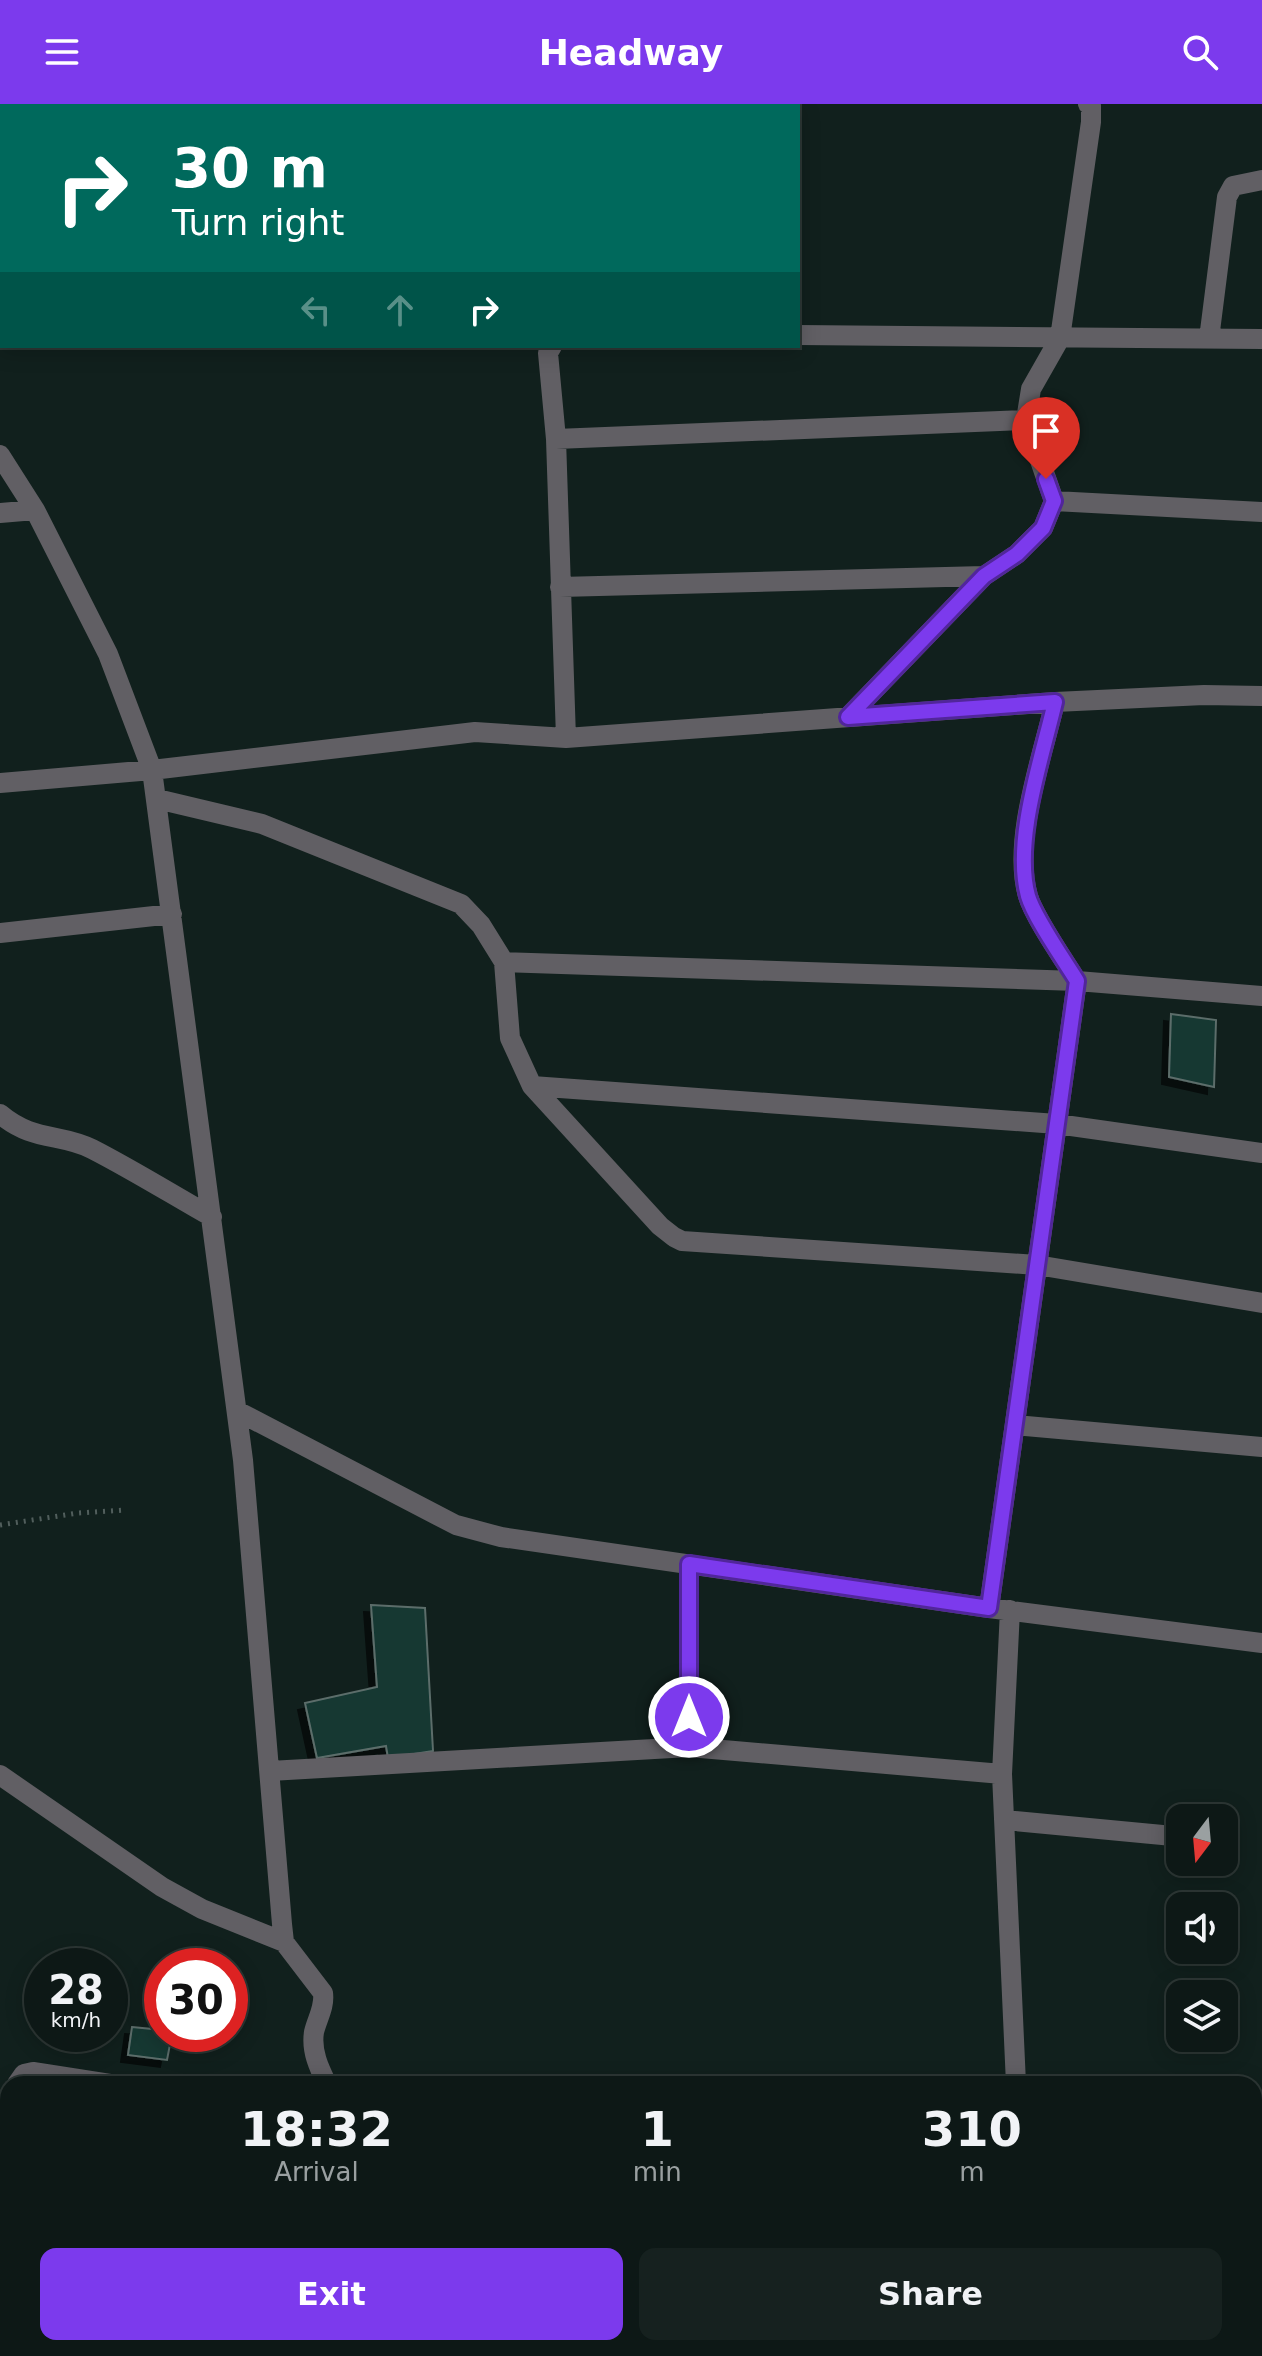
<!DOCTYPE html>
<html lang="en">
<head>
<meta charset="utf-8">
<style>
  body { margin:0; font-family:"DejaVu Sans",sans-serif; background:#16211f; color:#f1f3f6; height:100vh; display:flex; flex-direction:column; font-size:30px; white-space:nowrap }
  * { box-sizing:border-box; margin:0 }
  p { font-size:26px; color:#9aa0a1 }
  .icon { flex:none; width:44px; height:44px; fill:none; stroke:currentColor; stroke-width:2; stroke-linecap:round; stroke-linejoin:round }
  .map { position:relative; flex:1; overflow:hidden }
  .panel { position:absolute; left:0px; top:1972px; width:1262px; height:280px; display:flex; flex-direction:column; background:#0d1816; border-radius:24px 24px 0 0; box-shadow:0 4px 20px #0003,0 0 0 2px #2d3735 }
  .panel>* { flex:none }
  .guide { position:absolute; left:0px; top:0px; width:800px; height:244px; box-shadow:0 4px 20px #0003,0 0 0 2px #2d3735; background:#00695c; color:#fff; overflow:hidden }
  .needle { width:52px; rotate:196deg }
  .fabs { position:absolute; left:1166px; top:1700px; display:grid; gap:16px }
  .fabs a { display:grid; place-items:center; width:72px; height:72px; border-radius:16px; background:#0d1816; box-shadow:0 4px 20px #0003,0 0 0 2px #2d3735; font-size:40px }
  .speed { position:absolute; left:24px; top:1844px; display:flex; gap:16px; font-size:40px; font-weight:700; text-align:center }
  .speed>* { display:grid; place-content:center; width:104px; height:104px; border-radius:50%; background:#0d1816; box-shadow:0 4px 20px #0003,0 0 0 2px #2d3735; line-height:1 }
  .speed small { font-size:20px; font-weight:400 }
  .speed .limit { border:12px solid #d22; background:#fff; color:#111 }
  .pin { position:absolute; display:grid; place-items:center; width:68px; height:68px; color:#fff; margin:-82px -34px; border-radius:50% 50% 50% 0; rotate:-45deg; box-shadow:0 0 8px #0007 }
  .pin .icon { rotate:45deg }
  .me { position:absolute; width:88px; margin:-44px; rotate:0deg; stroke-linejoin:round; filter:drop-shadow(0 0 6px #0008) }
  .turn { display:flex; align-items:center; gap:28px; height:168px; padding:0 40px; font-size:36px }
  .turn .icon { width:104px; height:104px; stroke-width:2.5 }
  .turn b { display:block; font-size:56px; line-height:68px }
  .lanes { display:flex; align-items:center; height:76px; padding:0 40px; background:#0003; justify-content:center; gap:40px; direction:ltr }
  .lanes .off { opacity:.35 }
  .eta { display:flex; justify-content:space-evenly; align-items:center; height:136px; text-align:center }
  .eta b { font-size:48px; font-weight:600; line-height:56px }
  .button { display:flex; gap:16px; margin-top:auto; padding:16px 40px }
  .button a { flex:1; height:92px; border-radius:16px; background:#7c3aed; color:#fff; font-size:32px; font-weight:600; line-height:92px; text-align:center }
  .button a+a { background:#16211f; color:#f1f3f6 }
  header { display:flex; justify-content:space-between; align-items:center; height:104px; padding:0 40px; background:#7c3aed; color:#fff; font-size:36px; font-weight:600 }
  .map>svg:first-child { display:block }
  .building { fill:#123732; stroke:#5c6d6a; stroke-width:2; filter:url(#shadow) }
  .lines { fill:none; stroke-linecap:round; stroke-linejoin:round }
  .path { stroke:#515e5c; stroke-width:5; stroke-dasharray:2 6; stroke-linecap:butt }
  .minor { stroke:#615f64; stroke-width:20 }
  .route-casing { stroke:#51269a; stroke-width:20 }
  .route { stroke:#7c3aed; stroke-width:14 }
</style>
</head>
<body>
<header><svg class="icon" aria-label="menu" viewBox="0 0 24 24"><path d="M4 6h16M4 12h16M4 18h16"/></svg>Headway<svg class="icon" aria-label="search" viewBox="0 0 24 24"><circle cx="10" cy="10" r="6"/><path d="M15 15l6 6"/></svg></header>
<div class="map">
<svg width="1262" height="2252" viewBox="0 0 1262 2252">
  <defs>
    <filter id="shadow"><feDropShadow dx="-7" dy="7" stdDeviation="0" flood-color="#0009"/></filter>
  </defs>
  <rect width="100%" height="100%" fill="#11201d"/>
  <path class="building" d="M511,0H611V2H511Z
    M633,0H747L739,2Z
    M1171,910L1216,916L1214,983L1169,973Z
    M371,1501L425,1504L433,1647L388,1654L386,1642L317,1654L305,1599L377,1583Z
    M132,1923L162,1926V1930H172L167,1956L128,1951Z
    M250,2244H358L357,2252H307L250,2247Z
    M431,2244H471L442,2252H434Z"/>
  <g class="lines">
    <path class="path" d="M0,1421L78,1409L125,1406"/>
    <path class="minor" d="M611,0V2
      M768,0V2
      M281,2L285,0
      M0,180L2,178
      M798,231L1262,235
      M1209,235L1227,93L1233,82L1262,76
      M552,242L548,249L556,335L566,634
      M556,335L1026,316
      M0,351L35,406L108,550L152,666L243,1356L282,1820L284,1838L323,1889C325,1903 317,1915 314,1928C311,1947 319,1964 327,1980
      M1054,397L1262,408
      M0,409L35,406
      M560,483L984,472
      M848,613L984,472L1017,450L1043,424L1054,397L1026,316L1031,285L1060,234L1091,18V2L1088,0
      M0,679L152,666L475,628L566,634L1055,598L1204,591L1262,592
      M157,695L262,720L461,800L481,821L504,858
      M0,829L172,810
      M1262,892L1077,877L504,858L510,934L532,982L660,1122L674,1133L682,1137L1037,1161L1262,1199
      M532,982L1057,1020L1262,1049
      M0,1010C33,1038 60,1029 92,1045C133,1066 173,1091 212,1113
      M237,1307L456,1421L501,1433L989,1504L1262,1539
      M1015,1321L1262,1343
      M689,1460V1643
      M989,1504L1077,877C1064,856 1034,813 1028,792C1012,737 1042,654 1055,598
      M1010,1506L1002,1670L1016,1980
      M270,1667L689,1643L1002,1670
      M0,1671L162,1783L202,1805L284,1838
      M1004,1716L1173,1732
      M17,1980L24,1970L33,1968L110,1980
      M1254,2068L1262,2069
      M0,2121L8,2049
      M589,2244L590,2252
      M772,2244L774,2252
      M896,2244L897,2252
      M1031,2244L1032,2252
      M168,2252L170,2244
      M361,2252V2244
      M1180,2252V2244"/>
  </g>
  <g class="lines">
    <defs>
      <path id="route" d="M689,1613V1460L989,1504L1077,877C1064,856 1034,813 1028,792C1013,737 1042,654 1055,598L848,613L984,472L1017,450L1043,424L1054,397L1046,375"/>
    </defs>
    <use href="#route" class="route-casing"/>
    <use href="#route" class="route"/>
  </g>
</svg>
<div class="fabs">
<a><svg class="needle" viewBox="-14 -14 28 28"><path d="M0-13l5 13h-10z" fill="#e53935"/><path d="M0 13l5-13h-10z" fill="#9aa0a1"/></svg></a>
<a><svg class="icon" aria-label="sound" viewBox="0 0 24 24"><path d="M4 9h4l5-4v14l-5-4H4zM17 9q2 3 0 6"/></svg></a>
<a><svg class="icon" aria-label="layers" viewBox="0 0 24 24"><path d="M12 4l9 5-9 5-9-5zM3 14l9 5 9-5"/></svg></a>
</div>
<div class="speed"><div>28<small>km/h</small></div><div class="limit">30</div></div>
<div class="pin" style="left:1046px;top:375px;background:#d93025"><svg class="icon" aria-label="arrive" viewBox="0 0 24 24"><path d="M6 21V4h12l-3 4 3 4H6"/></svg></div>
<svg class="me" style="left:689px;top:1613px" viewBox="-20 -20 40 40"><circle r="17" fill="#7c3aed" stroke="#fff" stroke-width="3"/><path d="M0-11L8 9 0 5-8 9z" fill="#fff"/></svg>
<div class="guide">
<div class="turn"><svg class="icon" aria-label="right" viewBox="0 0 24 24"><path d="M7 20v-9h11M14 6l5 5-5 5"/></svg><div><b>30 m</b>Turn right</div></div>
<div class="lanes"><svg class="icon off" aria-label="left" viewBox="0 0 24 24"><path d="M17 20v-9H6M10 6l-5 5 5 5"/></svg><svg class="icon off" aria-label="ahead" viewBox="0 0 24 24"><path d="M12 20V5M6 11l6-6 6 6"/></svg><svg class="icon" aria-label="right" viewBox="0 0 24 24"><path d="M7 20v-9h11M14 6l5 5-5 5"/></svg></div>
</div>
<section class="panel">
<div class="eta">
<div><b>18:32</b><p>Arrival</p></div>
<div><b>1</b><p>min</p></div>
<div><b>310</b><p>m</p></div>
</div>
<div class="button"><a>Exit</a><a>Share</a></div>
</section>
</div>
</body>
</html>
